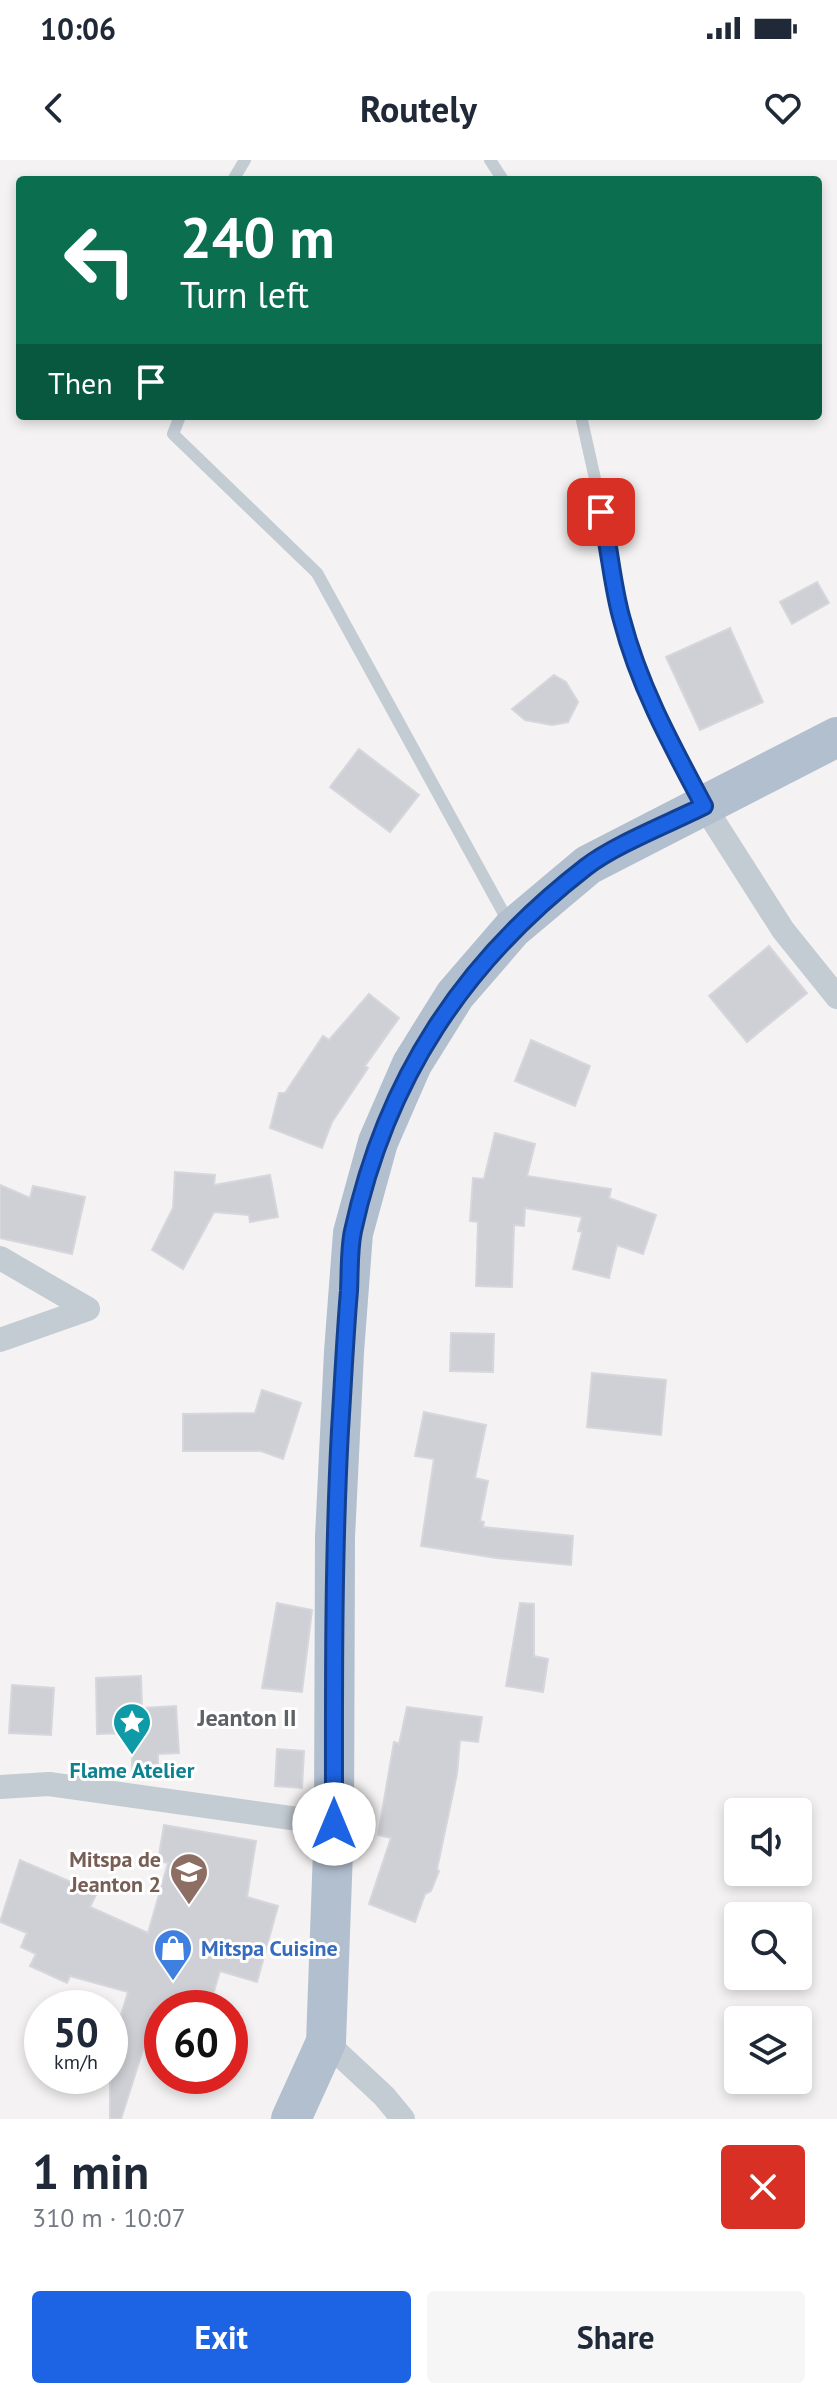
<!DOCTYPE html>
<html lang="en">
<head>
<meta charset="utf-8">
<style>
  body { margin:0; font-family:"PT Sans",sans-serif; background:#f6f6f7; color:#1f2937; height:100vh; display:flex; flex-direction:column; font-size:30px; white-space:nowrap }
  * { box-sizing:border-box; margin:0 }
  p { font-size:26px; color:#747a83 }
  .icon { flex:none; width:44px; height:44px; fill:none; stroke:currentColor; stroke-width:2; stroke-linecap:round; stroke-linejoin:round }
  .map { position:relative; height:1959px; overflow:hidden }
  .details { display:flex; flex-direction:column; background:#fff; flex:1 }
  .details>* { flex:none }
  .hud { position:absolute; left:16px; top:16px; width:806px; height:244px; border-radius:8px; box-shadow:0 4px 12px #0003; background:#0b6e4f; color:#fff; overflow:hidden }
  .fabs { position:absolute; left:724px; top:1638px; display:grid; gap:16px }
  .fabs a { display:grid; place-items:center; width:88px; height:88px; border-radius:8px; background:#fff; box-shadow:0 4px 12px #0003; font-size:40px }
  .speed { position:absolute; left:24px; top:1830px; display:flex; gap:16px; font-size:40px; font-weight:700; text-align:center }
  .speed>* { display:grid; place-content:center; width:104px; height:104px; border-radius:50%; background:#fff; box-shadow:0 4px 12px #0003; line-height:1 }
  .speed small { font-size:20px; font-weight:400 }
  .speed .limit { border:12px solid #d22; background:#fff; color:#111 }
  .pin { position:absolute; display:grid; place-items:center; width:68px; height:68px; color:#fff; margin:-34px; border-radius:16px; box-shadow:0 4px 12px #0006 }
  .me { position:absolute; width:88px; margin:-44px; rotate:0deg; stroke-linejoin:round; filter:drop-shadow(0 0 6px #0008) }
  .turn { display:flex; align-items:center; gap:28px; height:168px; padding:0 32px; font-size:36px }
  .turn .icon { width:104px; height:104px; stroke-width:2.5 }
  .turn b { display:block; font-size:56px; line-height:68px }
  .then { display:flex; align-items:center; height:76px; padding:0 32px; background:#0003; gap:16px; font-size:30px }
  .round { display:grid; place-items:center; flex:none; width:84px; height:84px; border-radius:8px; background:#f6f6f7 }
  .headline { display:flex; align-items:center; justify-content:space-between; height:136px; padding:0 32px }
  h1 { font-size:48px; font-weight:700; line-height:60px }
  .cta { display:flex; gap:16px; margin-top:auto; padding:16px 32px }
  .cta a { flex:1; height:92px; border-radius:8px; background:#1c64e4; color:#fff; font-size:32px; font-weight:700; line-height:92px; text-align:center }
  .cta a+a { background:#f6f6f7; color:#1f2937 }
  .status { display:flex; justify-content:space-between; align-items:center; height:56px; padding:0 40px; background:#fff; direction:ltr }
  .status svg { height:22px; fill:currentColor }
  header { display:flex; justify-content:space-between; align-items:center; height:104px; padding:0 32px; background:#fff; font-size:36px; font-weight:700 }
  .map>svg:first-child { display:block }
  .building { fill:#ced0d6; stroke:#d6d7dd; stroke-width:2 }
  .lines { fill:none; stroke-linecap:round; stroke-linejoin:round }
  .lane { stroke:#c3cbd3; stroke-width:12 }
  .street { stroke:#c3cbd3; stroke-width:24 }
  .primary { stroke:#b2bfcf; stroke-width:40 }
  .route-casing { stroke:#124194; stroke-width:20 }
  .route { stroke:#1c64e4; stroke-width:14 }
  .labels { text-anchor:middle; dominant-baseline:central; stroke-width:6; stroke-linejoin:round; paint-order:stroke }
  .culture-label { font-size:22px; font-weight:bold; fill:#0d838f; stroke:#fff }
  .education-label { font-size:22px; font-weight:bold; fill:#785e54; stroke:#fff; text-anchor:end }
  .shop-label { font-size:22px; font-weight:bold; fill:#366cbe; stroke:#fff; text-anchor:start }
  .neighbourhood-label { font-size:24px; font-weight:bold; fill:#5e6166; stroke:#fff }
</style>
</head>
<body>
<div class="status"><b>10:06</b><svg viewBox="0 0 49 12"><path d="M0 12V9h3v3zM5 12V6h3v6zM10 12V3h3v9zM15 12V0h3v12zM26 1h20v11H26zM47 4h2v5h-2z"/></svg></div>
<header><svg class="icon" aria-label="back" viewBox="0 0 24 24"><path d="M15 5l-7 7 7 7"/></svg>Routely<svg class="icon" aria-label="heart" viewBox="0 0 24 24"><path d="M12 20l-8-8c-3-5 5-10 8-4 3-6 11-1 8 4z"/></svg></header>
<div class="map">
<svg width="837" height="1959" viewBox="0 0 837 1959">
  <rect width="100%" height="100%" fill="#f4f2f2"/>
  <path class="building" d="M817,422L829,443L792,464L780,442Z
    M730,468L763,542L700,570L666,497Z
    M554,515L566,522L578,542L568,562L552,565L525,560L512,549Z
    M359,589L419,635L390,672L330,627Z
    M769,786L807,833L747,882L709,836Z
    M369,834L399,858L365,906L368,908L332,962L322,988L270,968L279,933H285L323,876L329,880Z
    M531,880L590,906L575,946L515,921Z
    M495,973L535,984L527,1016L611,1029L609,1038L656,1055L643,1094L617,1085L609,1118L573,1109L582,1072L578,1071L582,1057L525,1048L524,1066L514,1065L512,1127L476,1126L478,1062L470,1061L473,1018L484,1019Z
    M175,1012L215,1015L214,1025L270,1015L278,1057L250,1062L249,1055L214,1052L183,1109L152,1090L173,1048Z
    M0,1025L30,1038L33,1026L85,1037L72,1094L0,1078Z
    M451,1173L494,1174L493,1212L450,1211Z
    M592,1213L666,1220L661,1275L587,1267Z
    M262,1230L301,1243L283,1299L261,1291H183V1254L255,1253Z
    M424,1252L486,1265L475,1318L488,1321L480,1361L484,1362L483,1367L573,1376L571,1405L496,1398L421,1386L434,1299L415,1296Z
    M277,1443L312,1450L302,1532L262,1528Z
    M520,1443L534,1444V1496L548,1499L543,1532L506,1526Z
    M141,1516L142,1548L176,1546L179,1593L158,1594V1618H132V1573L97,1574L96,1518Z
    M12,1525L54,1528L51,1575L9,1573Z
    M407,1547L482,1557L478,1582L460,1580L457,1614L437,1709L439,1711L431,1731L425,1734L415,1762L369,1744L391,1678L378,1675L394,1582L399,1584Z
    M277,1589L304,1591L302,1628L275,1626Z
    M164,1665L256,1681L247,1737L278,1746L257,1822L220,1811L209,1848H162V1875L149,1871L121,1959H110V1891L128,1832L70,1816L67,1823L30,1806L36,1794L21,1787L27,1773L0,1762L20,1700L97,1733L90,1747L148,1773L168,1703L158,1701Z"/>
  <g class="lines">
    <path class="lane" d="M490,0L503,20
      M233,20L245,0
      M180,256L173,274L317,413L509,763
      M581,256L612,395L621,458L642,521L700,639"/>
    <path class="street" d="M704,646L783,770L837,837
      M0,1098L88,1149L0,1180
      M0,1627L49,1624L334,1664
      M326,1882L384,1936L403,1959"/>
    <path class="primary" d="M291,1959L326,1882L334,1664L335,1377L344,1192L353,1073L378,982L412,904L455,835L512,769L588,705L837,577"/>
  </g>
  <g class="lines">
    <defs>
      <path id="route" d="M334,1664C334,1533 333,1401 340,1270C343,1224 345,1178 349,1131C350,1112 349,1090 353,1071C386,919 463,802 586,707C614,685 670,663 704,646C672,586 639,526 622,460C612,426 610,388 601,352"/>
    </defs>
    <use href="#route" class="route-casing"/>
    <use href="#route" class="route"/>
  </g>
  <defs>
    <symbol id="sight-pin" viewBox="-11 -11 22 30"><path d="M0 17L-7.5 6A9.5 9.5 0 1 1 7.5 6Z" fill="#0f9aa8" stroke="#fff"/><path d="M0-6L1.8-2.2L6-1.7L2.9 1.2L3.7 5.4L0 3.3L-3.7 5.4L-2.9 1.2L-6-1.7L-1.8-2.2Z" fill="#fff"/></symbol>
    <symbol id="school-pin" viewBox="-11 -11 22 30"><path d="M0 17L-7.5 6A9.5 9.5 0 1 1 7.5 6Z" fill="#8d6e63" stroke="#fff"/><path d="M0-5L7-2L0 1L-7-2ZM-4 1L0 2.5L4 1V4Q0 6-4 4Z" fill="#fff"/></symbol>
    <symbol id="shop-pin" viewBox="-11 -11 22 30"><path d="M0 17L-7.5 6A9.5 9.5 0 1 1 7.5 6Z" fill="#3f7fe0" stroke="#fff"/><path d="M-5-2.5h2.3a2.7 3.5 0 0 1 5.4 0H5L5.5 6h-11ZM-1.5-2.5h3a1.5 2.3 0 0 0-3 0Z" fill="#fff"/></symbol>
  </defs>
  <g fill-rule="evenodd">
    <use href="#sight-pin" x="110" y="1540" width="44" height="60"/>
    <use href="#school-pin" x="167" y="1690" width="44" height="60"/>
    <use href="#shop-pin" x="151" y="1766" width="44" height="60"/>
  </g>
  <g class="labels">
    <g class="culture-label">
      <text x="132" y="1610">Flame Atelier</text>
    </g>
    <g class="education-label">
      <text x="161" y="1699">Mitspa de<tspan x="161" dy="25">Jeanton 2</tspan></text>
    </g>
    <g class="shop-label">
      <text x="201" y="1788">Mitspa Cuisine</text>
    </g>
    <g class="neighbourhood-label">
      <text x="247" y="1557">Jeanton II</text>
    </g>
  </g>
</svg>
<div class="fabs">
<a><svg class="icon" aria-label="sound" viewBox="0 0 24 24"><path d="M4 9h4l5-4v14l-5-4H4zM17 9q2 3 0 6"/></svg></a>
<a><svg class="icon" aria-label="search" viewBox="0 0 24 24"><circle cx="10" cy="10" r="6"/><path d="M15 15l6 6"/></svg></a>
<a><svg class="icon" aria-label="layers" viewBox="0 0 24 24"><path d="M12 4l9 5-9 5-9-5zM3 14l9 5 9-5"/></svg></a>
</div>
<div class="speed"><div>50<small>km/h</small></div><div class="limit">60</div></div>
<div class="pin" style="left:601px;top:352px;background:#d93025"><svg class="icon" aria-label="arrive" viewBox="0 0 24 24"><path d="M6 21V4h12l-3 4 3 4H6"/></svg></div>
<svg class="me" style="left:334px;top:1664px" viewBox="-20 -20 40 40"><circle r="19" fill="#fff"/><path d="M0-13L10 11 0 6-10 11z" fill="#1c64e4"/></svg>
<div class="hud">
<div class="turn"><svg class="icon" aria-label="left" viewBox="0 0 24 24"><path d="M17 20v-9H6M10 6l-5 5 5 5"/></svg><div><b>240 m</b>Turn left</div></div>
<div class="then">Then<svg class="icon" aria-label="arrive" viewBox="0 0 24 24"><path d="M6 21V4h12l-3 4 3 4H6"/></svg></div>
</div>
</div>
<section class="details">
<div class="headline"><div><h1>1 min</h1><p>310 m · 10:07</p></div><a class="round" style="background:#d93025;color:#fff"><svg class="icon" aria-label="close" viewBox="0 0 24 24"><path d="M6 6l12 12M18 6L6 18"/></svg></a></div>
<div class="cta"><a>Exit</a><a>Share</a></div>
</section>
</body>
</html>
